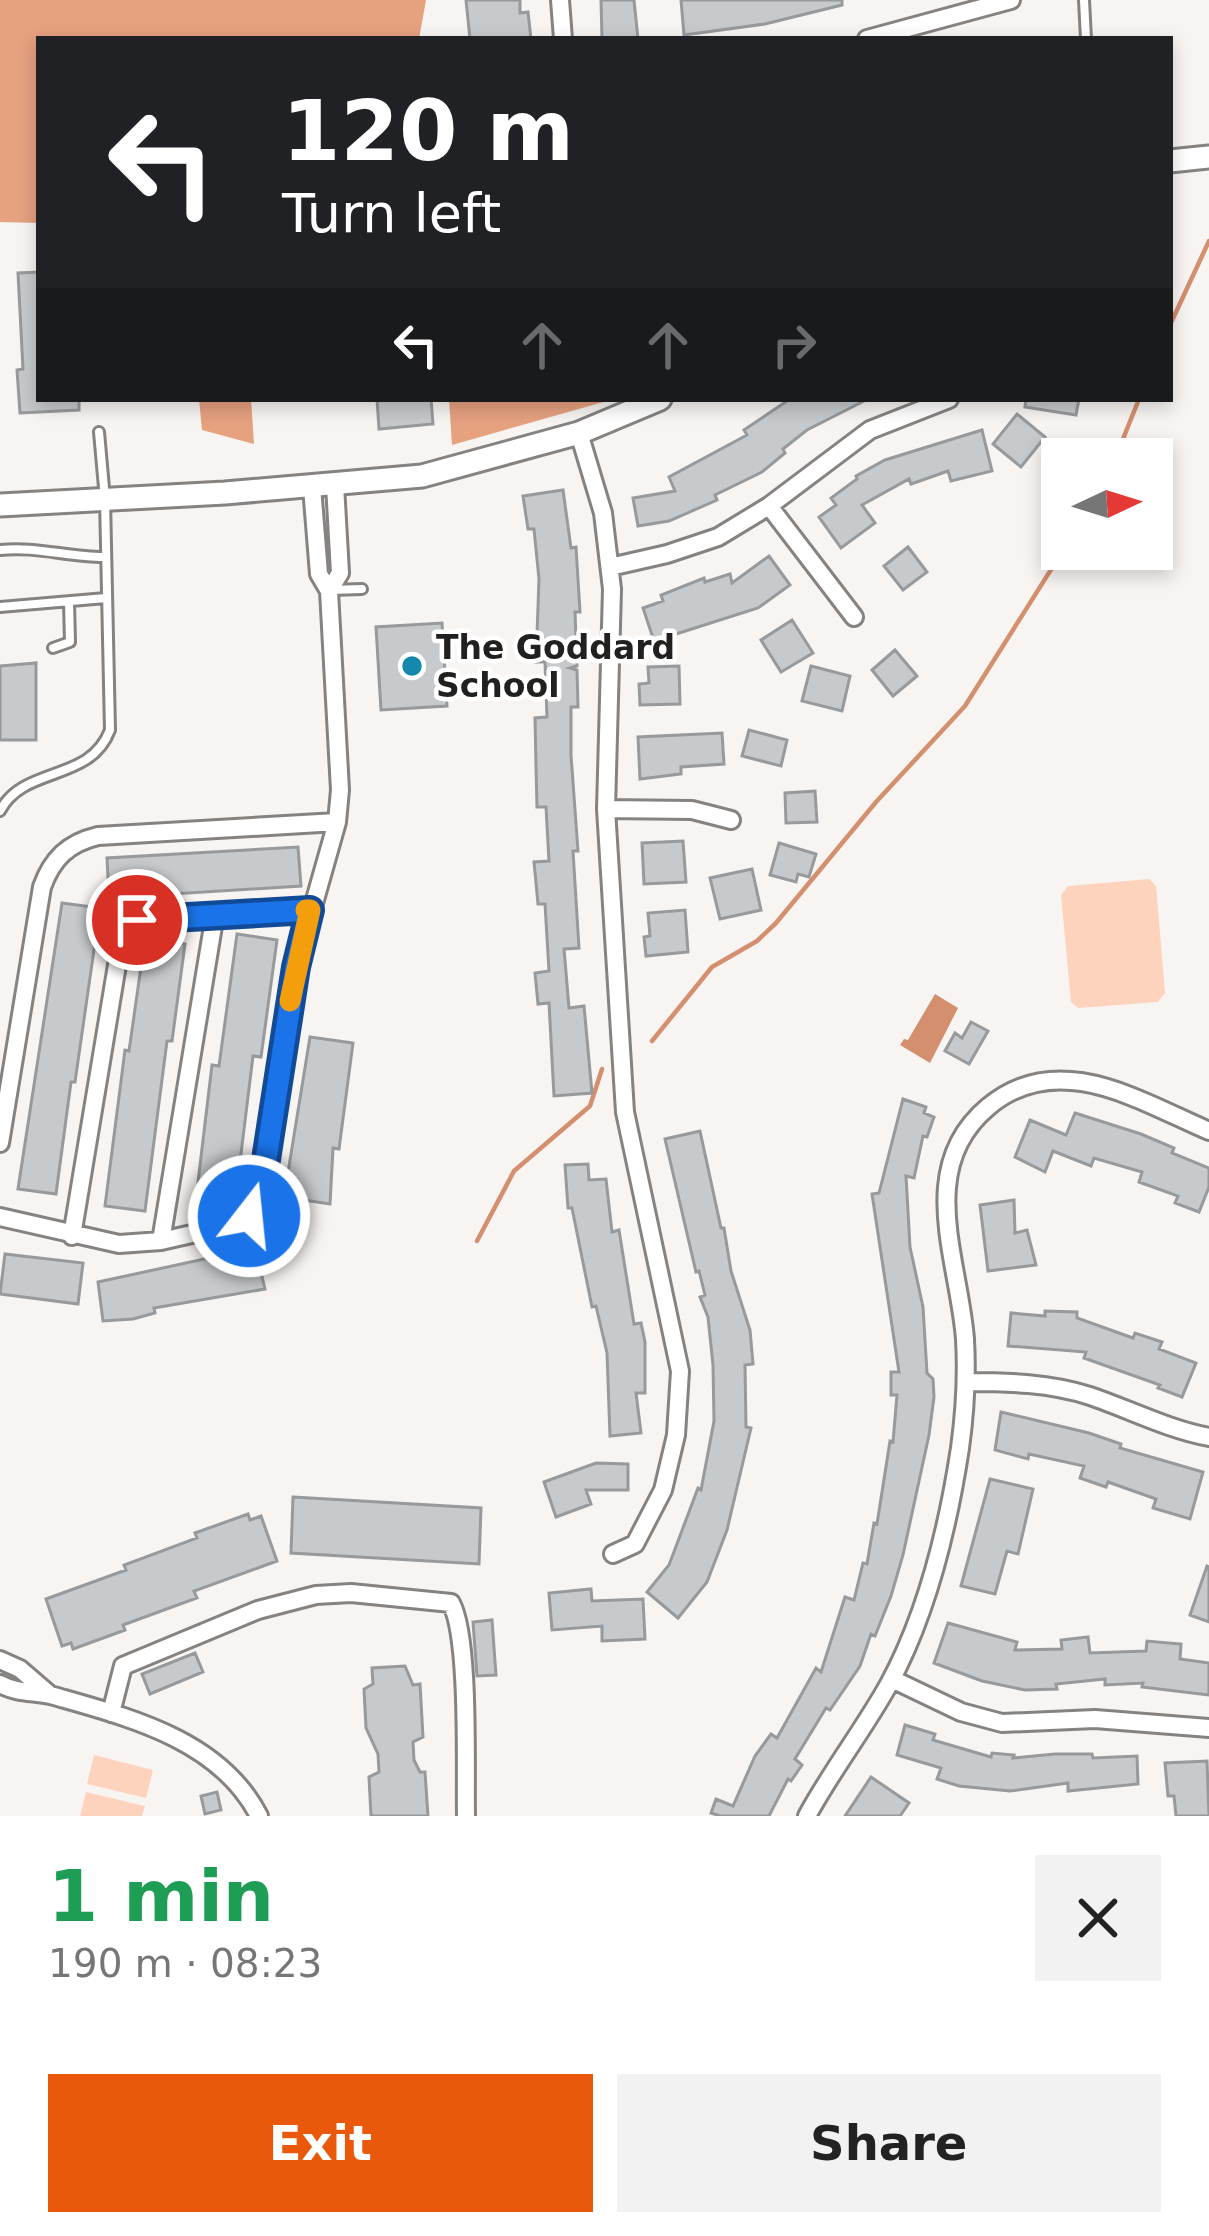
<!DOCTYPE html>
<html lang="en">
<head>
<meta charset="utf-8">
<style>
  body { margin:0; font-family:"DejaVu Sans",sans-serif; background:#f2f2f2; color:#222; height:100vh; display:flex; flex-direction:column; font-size:45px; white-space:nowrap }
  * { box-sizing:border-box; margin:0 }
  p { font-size:39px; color:#767676 }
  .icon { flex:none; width:66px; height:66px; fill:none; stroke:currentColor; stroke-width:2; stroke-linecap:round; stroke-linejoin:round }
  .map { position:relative; height:1816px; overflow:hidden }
  .drawer { display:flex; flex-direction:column; background:#fff; flex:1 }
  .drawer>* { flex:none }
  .hud { position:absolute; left:36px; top:36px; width:1137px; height:366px; border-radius:0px; box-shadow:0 6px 18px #0003; background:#202124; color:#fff; overflow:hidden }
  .needle { width:78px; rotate:86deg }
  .controls { position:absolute; left:1041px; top:438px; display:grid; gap:24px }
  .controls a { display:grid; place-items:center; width:132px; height:132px; border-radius:0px; background:#fff; box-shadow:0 6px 18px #0003; font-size:60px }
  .pin { position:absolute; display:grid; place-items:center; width:102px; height:102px; color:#fff; margin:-51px; border:6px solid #fff; border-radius:50%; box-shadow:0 3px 12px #0007 }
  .me { position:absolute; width:132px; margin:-66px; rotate:16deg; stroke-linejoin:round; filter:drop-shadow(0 0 9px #0008) }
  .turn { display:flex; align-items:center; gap:42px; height:252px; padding:0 48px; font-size:54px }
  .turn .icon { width:156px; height:156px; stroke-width:2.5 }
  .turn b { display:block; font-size:84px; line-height:102px }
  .lanes { display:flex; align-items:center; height:114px; padding:0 48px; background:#0003; justify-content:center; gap:60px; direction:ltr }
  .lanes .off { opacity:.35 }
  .round { display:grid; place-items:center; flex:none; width:126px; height:126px; border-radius:0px; background:#f2f2f2 }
  .headline { display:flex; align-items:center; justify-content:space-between; height:204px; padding:0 48px }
  h1 { font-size:72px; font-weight:800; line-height:90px; color:#1e9e55 }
  .action { display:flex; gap:24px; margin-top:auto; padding:24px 48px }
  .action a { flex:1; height:138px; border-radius:0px; background:#ea580c; color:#fff; font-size:48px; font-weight:800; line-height:138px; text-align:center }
  .action a+a { background:#f2f2f2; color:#222 }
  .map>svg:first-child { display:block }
  .green { fill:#fed3be }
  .forest { fill:#e6a17f }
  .water { fill:#d38f6e }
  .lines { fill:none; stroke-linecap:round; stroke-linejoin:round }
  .stream { stroke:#d38f6e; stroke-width:4.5 }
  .building { fill:#c6cacc; stroke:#969a9c; stroke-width:3 }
  .service-casing { stroke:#858280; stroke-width:14 }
  .minor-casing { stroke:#858280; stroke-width:22 }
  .tertiary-casing { stroke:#858280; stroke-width:27 }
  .service { stroke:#fff; stroke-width:8 }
  .minor { stroke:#fff; stroke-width:16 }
  .tertiary { stroke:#fff; stroke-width:21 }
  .route-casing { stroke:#114b97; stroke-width:30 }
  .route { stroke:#1a73e8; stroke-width:21 }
  .slow { stroke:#f59e0b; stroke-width:21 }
  .poi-dot { fill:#1588ad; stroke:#fff; stroke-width:4.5 }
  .labels { text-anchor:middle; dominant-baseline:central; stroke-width:9; stroke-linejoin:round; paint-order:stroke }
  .poi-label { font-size:33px; font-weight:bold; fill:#21201f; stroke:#fff; text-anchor:start }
</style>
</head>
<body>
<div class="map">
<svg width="1209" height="1816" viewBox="0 0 1209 1816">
  <rect width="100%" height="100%" fill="#f8f4f2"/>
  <path class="green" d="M1149,879L1156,886L1165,993L1158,1002L1078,1008L1071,1002L1061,895L1068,886Z
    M94,1755L153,1770L146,1798L87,1784Z
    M86,1792L145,1806L142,1816H80Z"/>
  <path class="forest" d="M0,0H426L419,39H39V223L0,222Z
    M199,399H251L254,444L202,430Z
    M449,399H614L452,445Z"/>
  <path class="water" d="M935,994L958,1008L930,1063L900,1045L904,1039L908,1040Z"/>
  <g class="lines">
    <path class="stream" d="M1170,325L1209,241
      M1115,459L1139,399
      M652,1041L712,967L757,941L776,923L876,802L965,706L1064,549
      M477,1241L514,1171L590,1106L602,1069"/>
  </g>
  <path class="building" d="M466,0H520V13L528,12L531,39H470Z
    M601,0H634L638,39H602Z
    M681,0H842V5L765,24L684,35Z
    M39,272V399H79V410L20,413L17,370L23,369L18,273Z
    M377,399H431L433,424L379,429Z
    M790,399H868L807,430L783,449L785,453L762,472L715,495L717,500L669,521L638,526L633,498L675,491L669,477L747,435L744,430Z
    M1026,399H1079L1076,415L1025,407Z
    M1017,414L1045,437L1021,467L993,444Z
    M982,430L992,471L951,481L948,471L911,484L909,479L862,505L875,523L841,548L819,517L836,505L831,498L857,479L856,476L885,460Z
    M563,490L571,548L576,547L580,612H575L577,666L570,668L577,670L578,707H571V755L578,851H573L579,948L564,949L569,1008L584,1006L592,1093L554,1096L549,1003L538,1004L535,973L549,971L545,904H538L534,862L549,861L546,807H537L536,767L535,718L547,717L545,662H536L539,579L534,529H528L523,496Z
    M908,547L927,572L903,590L884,566Z
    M769,556L790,585L758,608L654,641L643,608L663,601L661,595L704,578L705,582L730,574L732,583Z
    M792,620L813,653L781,672L761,640Z
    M442,623L447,706L381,710L376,627Z
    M895,650L917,676L893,696L872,670Z
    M36,663V740H0V666Z
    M679,666L680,704L640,705L639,684L649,683L648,667Z
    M811,666L850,676L842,711L802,701Z
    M749,730L787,740L781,766L742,756Z
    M722,733L724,764L681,767V774L640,779L638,737Z
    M815,791L817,822L786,823L785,793Z
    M683,841L686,882L644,884L642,843Z
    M779,843L816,854L809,877L798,874L796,882L770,875Z
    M298,847L301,886L109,898L107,858Z
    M752,869L761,910L720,919L710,878Z
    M62,903L100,908L75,1082H71L56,1194L18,1189Z
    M685,910L688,952L646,956L644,937L650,936L648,913Z
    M237,934L277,940L261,1057L253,1056L237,1186L198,1182L212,1065L219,1066Z
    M145,939L185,944L172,1041H167L145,1211L105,1206L125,1050L129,1051Z
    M971,1022L988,1031L969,1064L945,1051L955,1033L962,1038Z
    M310,1037L353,1043L339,1149L333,1148L330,1204L284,1197Z
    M903,1099L926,1107L924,1113L934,1117L927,1137L923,1136L914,1178L906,1176L910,1247L923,1307L927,1373L933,1379L934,1397L929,1435L903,1555L891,1596L875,1636L871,1634L860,1666L830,1710L826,1708L795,1759L802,1765L791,1781L788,1779L769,1816H720L711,1813L716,1799L733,1806L755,1756L771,1734L777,1738L816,1668L821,1672L845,1597L854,1600L863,1563L867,1564L874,1523L877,1524L890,1441L893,1442L897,1395H891V1372H899L872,1194L879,1193Z
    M1075,1113L1141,1134L1174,1148L1172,1153L1209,1168V1187L1199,1212L1175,1203L1178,1196L1139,1182L1142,1172L1094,1158L1091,1166L1053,1151L1045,1172L1015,1157L1030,1120L1066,1135Z
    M700,1131L721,1228H724L731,1271L750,1330L753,1364L745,1365L746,1427L751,1428L727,1530L707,1582L678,1618L647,1592L669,1565L698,1488L701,1490L714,1421L713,1365L708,1317L700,1297L705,1295L699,1271L696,1272L665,1139Z
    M588,1164L589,1180L606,1179L612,1232L619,1230L634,1324L641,1323L645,1342V1393H636L641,1433L610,1436L607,1353L596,1306L592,1307L572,1208H568L565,1165Z
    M1014,1200L1015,1233L1027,1230L1036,1265L988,1271L980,1205Z
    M255,1248L265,1289L154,1308L155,1313L133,1319L103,1321L98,1282Z
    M5,1254L83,1263L78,1304L0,1294Z
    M1045,1311L1077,1312V1318L1133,1338L1135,1333L1162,1342L1159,1349L1196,1363L1182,1397L1158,1388L1160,1385L1084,1358L1086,1352L1008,1346L1011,1313L1045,1316Z
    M1001,1412L1089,1433L1121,1444L1120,1448L1203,1472L1190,1519L1153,1508L1156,1499L1108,1482L1106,1487L1080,1478L1084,1466L1029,1454L1028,1459L995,1450Z
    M596,1463L628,1464V1490H586L591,1504L556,1517L544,1482Z
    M990,1479L1033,1489L1018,1554L1007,1551L995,1594L961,1586Z
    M293,1497L481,1508L479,1564L291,1553Z
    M248,1514L250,1520L261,1516L277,1561L194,1591L197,1598L123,1625L125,1630L73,1649L71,1643L62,1646L46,1599L126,1570L124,1565L197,1538L195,1533Z
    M1207,1566L1209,1567V1622L1190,1615Z
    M591,1589L592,1601L643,1599L645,1639L602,1641V1626L552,1630L549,1593Z
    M492,1620L496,1675L477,1676L473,1622Z
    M948,1623L1017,1642L1015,1650L1062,1649L1061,1640L1088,1637L1090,1653L1146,1651L1147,1641L1181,1644L1180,1659L1209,1663V1695L1142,1687L1143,1683L1105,1685V1679L1056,1684L1057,1689L1025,1690L982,1681L934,1663Z
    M195,1653L203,1672L150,1694L142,1674Z
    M405,1666L413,1685L420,1684L423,1737L413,1742L414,1760L420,1772H425L428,1816H371L369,1777L379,1772L378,1754L366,1728L364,1689L373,1684L372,1668Z
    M905,1725L935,1734L933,1740L991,1757L992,1753L1014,1755L1013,1758L1055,1754H1092L1093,1758L1137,1756L1138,1784L1068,1791V1783L1010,1791L959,1786L937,1779L941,1768L897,1755Z
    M1207,1761L1209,1816H1176L1174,1796H1168L1165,1763Z
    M871,1777L909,1803L900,1816H845Z
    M217,1792L221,1810L205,1814L201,1796Z"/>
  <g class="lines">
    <defs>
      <path id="service" d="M1084,0L1086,39
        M0,550C35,546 68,557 104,557
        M331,590L362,589
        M0,607L106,598
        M53,648L70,642L69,602
        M0,811C24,765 90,783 110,730L105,499L99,432"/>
      <path id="minor" d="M560,0L563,39
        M867,39L1011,0
        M579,433L603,513L612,589L606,809L625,1112L680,1371L676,1435L663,1490L635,1544L613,1554
        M769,506L854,617
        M610,567L667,554L718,537L769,506L870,430L949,399
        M329,591L340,573L335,485
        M606,809L692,810L731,820
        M0,1143L42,887C52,859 68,843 98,836L337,822
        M0,1217L119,1244L161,1241L240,1223L249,1216L260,1198L296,967L337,822L340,790L329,591L319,574L312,487
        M72,1236L121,941C129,926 135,920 152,918L310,910
        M161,1241L215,914
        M966,1382C1008,1382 1050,1383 1090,1396C1131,1410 1167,1429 1209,1437
        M0,1660L20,1669L49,1694
        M892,1679L961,1712L1002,1723L1095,1719L1209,1728
        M0,1684C18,1694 36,1691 54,1696C131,1718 220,1740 259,1816
        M111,1713L123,1666L258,1610L316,1595L351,1593L451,1603C470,1637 465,1771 466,1816
        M807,1816C832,1770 864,1729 889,1684C927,1614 948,1527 960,1448C965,1412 967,1375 965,1339C959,1260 915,1168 988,1107C1058,1048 1139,1101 1209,1131"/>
      <path id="tertiary" d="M1170,161L1209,157
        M0,505L225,493L422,476L579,433L660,399"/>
    </defs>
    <use href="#service" class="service-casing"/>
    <use href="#minor" class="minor-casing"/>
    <use href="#tertiary" class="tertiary-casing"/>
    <use href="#service" class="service"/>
    <use href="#minor" class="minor"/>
    <use href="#tertiary" class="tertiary"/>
  </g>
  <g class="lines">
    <defs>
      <path id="route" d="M137,920L310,910L296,967L260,1198L249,1216"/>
    </defs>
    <use href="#route" class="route-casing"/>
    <use href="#route" class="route"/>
    <path class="slow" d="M290,1001L310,910H306"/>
  </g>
  <circle class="poi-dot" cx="412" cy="666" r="12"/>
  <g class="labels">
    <g class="poi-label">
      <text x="436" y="647">The Goddard<tspan x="436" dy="38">School</tspan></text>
    </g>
  </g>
</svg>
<div class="controls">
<a><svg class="needle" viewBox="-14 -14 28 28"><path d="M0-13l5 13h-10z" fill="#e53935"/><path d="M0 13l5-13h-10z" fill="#767676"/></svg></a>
</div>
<div class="pin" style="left:137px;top:920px;background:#d93025"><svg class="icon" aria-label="arrive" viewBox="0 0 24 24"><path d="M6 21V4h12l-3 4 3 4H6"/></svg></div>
<svg class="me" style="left:249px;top:1216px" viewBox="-20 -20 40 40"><circle r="17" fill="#1a73e8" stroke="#fff" stroke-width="3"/><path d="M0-11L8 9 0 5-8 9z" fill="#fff"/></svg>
<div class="hud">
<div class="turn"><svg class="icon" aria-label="left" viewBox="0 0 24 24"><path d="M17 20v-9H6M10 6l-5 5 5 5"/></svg><div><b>120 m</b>Turn left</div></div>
<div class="lanes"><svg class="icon" aria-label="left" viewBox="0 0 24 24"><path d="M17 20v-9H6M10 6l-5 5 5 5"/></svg><svg class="icon off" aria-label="ahead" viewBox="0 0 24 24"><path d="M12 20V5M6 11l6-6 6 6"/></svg><svg class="icon off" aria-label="ahead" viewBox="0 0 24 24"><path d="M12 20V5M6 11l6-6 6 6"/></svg><svg class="icon off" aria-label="right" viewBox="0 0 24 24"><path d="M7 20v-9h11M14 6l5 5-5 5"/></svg></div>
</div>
</div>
<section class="drawer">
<div class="headline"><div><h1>1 min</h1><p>190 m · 08:23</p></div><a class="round"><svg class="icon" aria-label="close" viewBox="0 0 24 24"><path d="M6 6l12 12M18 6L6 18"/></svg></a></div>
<div class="action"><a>Exit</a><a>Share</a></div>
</section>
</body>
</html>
